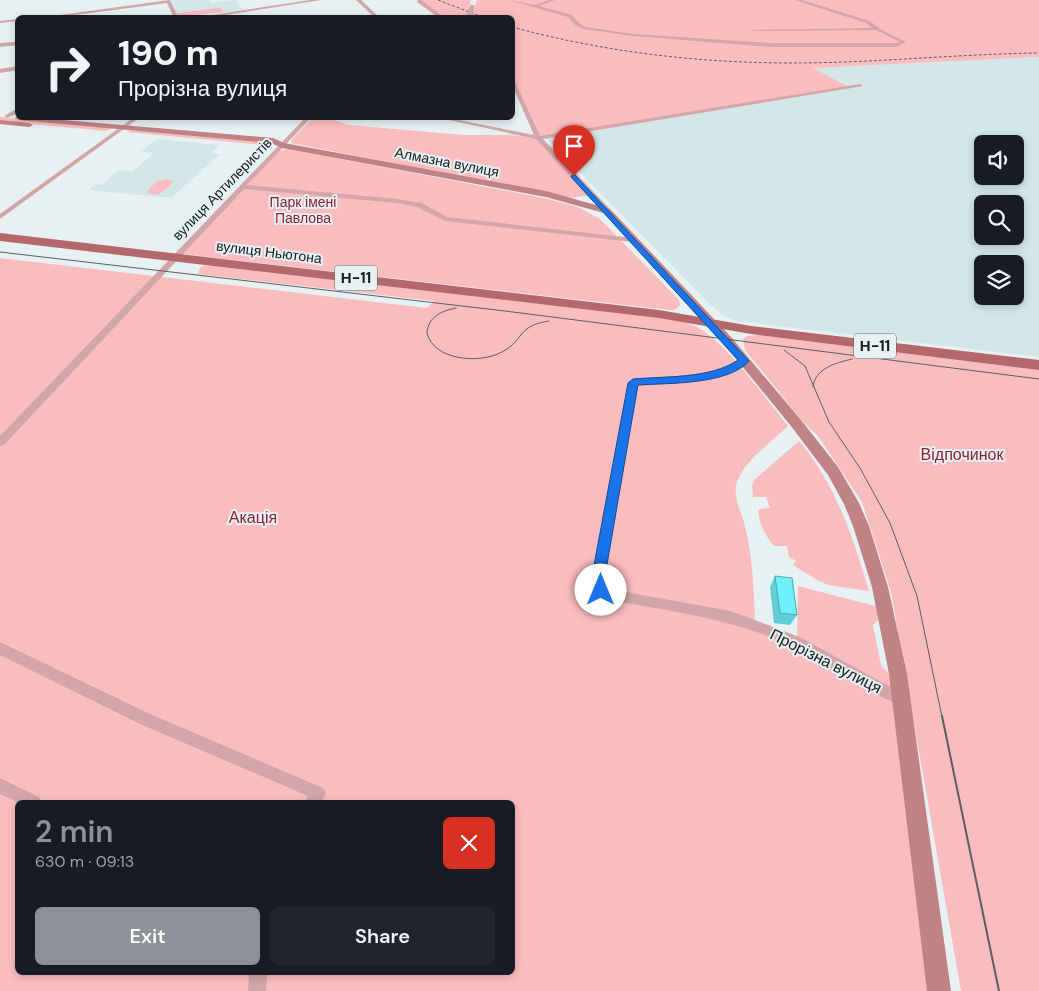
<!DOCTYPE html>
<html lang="en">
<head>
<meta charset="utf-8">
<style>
  body { margin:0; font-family:"DM Sans",sans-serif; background:#20242c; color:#f1f3f6; height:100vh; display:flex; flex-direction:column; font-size:19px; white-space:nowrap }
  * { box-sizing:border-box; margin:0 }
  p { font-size:16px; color:#9ea1a6 }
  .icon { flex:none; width:28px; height:28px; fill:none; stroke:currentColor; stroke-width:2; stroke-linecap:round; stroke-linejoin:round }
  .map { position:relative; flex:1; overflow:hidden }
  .panel { position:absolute; left:15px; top:800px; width:500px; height:175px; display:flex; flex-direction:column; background:#171b24; border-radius:8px; box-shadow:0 2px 8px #0003 }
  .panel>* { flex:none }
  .guide { position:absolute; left:15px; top:15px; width:500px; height:105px; border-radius:8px; box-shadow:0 2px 8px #0003; background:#171b24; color:#f1f3f6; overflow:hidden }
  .fabs { position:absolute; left:974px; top:135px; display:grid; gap:10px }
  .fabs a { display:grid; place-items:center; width:50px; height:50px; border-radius:8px; background:#171b24; box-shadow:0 2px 8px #0003; font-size:25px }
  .pin { position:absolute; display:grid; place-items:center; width:42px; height:42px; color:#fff; margin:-51px -21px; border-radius:50% 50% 50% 0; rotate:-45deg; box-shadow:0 0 5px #0007 }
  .pin .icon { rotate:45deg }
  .me { position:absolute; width:55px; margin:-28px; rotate:0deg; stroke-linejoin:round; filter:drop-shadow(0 0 4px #0008) }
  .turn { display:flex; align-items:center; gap:18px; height:105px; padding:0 20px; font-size:22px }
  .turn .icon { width:65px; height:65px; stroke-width:2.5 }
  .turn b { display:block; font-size:35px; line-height:42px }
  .round { display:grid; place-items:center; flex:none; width:52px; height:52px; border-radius:8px; background:#20242c }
  .summary { display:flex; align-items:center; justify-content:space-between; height:85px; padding:0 20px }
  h1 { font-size:30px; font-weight:600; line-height:38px; color:#8c9099 }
  .action { display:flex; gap:10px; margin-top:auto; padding:10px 20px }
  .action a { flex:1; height:58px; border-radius:8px; background:#8c9099; color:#fff; font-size:20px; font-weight:600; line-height:58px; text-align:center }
  .action a+a { background:#20242c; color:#f1f3f6 }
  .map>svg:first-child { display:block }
  .built { fill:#d3e6e8; fill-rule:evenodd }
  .green { fill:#fabdbf; fill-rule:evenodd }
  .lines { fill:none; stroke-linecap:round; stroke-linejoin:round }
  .street { fill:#d2a6a8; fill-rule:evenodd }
  .secondary { fill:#c18285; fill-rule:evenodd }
  .primary { fill:#b4686c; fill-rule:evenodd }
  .tram-far1 { stroke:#595f5f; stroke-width:1 }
  .tram { stroke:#595f5f; stroke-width:2 }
  .rail { stroke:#595f5f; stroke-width:1; stroke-dasharray:3 2; stroke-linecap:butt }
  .street-bridge { stroke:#d2a6a8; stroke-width:5 }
  .wall { fill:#5fced7 }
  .building { fill:#6ef0fa; stroke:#4da8af }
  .route { fill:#1a73e8; stroke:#114b97 }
  .labels { text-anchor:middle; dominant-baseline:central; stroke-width:4; stroke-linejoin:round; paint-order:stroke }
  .far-street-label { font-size:14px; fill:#181c1c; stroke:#e7f1f2 }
  .far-park-label { font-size:14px; fill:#8d1f33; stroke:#e7f1f2 }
  .shield { fill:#e7f1f2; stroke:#565c5c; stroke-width:1 }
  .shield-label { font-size:15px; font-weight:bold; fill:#181c1c }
  .park-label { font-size:16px; fill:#8d1f33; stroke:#e7f1f2 }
  .street-label { font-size:16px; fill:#181c1c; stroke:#e7f1f2 }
</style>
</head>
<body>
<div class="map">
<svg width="1039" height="991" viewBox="0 0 1039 991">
  <rect width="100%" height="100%" fill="#e7f1f2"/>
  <path class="built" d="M171,0H209L210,3L236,0L243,10L224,12L221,8H216L177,13Z
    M1039,57V357L737,321L723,315L712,306L545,137L850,87L812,68ZM982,144H1015V176H982ZM982,204H1015V236H982ZM982,264H1015V296H982Z
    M157,139L219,145L211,153L220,154L171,198L88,190L96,184L101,185L119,170L132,172L154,153L141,152Z"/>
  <path class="green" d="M418,0H471L469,7L474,9L477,0H1039V57L813,68L851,88L539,138L592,195L570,198L291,143L292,139L313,118L334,120L349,125L464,135H510L538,138L513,77L512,18L443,17Z
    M216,8H221L224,12L179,17L177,13Z
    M0,117L110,128H112L106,131L0,121Z
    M131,130L271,143V144L265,145L127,132Z
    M288,149L544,198L578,207L600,219L679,300L680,305L675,310H669L182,254L279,151Z
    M168,179L173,182C166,190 159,197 148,193V190L157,181Z
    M0,258L427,308L434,301L198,274L200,268L205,265L649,316C665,319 683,320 697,327C726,342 766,399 788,426C772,442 745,460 737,482C733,494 739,508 743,519C753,553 754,590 755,625L797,642L798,586L879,607L881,618L873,625L881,665L898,684L939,991H0ZM18,802H512V972H18Z
    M757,335L1039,370V991H961L891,592L862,502L818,436L804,423L745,350L743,339L747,336Z
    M799,441C836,485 853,537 869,591L828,585L817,580L793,565L796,561L789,557L787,546H774C766,537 759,523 758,511L760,509L770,508L766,497H753L752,486L754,480Z"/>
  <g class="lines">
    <path class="street" d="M170,0L179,18H174L167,3L53,18H37Z
      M310,0H321L207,18H192Z
      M356,0H361L380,18H375Z
      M418,0H421L445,18H439L417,2Z
      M509,0L534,5L549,0H555L539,6L572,15L579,23L586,27L633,34L770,43H895L900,42L876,30L754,31L752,30L872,28L866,23L795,0H802L870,21L880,29L906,42L896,47H770L633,36L583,29L575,25L568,17Z
      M18,19V21L0,23V21Z
      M18,42V45L0,47V43Z
      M18,66V70L0,73V69Z
      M512,75L540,136L860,84L863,86L543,139L610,209V213H604L536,139L440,118H449L534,135L512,85Z
      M18,108V113L7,118L4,116Z
      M133,118H139L0,219V214Z
      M305,118H311L247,185L397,199L422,203L447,217L633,238L637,240L633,242L445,221L417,207L397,203L244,189L4,445L0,446V436Z
      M744,358L749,361L747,363C713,382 676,383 637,386L605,577L607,586L614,590L731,611L802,638L881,682L905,693L907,698L905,703L900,705C862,690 829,664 792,646C735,619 672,612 611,600C598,596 595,590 593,577L630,381L705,373L728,366Z
      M0,642L150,714L323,788L326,793L321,802H305L308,796L140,724L0,655Z
      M0,778L39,797L42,802H18L0,794Z
      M249,972H267L266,991H248Z"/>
    <path class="secondary" d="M18,116V118H40L273,138L284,143L546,191L610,209L731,337L801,420L838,467L859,503L869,526L888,587L907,674L951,991H927L889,674L872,587L853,526L844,504L828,475L791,426L723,343L604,213L546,197L282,148L271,143L19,120L15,118Z
      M0,120L29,123L33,125L29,127L0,124Z"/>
    <path class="primary" d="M0,233L659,310L751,326L1039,360V370L751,334L659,318L0,241Z"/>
    <path class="tram-far1" d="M0,252L505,311L1039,379
      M456,308C441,311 428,317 427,333C434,361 480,364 502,352C525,340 516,326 549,321
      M784,350L805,366L829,422L860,468L890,523L917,596L942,717
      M813,387C815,368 836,363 852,359"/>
    <path class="tram" d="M942,716L999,991"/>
    <path class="rail" d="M438,0L485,18
      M512,27C604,52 698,63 793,63C875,63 957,54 1039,53"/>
    <path class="street-bridge" d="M469,16L472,7"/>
  </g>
  <path class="wall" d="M775,576L797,615L790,625L774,623L770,587Z"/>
  <path class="building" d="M775,576L792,578L797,615L780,613Z"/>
  <path class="route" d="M574,174L749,361C728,385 668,383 638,385L605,576L607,590L605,593L601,595L596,593L592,576L628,383L633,379C666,376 710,379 738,360L572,178L571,176Z"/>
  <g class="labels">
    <g class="far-street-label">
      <text transform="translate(447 162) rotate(11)">Алмазна вулиця</text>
      <text transform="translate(222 189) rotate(-46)">вулиця Артилеристів</text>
      <text transform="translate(269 252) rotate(7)">вулиця Ньютона</text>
    </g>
    <g class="far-park-label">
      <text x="303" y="202">Парк імені<tspan x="303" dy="16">Павлова</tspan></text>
    </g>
    <g class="shield">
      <rect x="335" y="265.5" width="42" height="25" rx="4"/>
      <rect x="854" y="333.5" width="42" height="25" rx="4"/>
    </g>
    <g class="shield-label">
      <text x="356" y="278">Н-11</text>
      <text x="875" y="346">Н-11</text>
    </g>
    <g class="park-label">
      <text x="962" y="454">Відпочинок</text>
      <text x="253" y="517">Акація</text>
    </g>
    <g class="street-label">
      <text transform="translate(826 661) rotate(27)">Прорізна вулиця</text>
    </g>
  </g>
</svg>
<div class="fabs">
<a><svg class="icon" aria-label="sound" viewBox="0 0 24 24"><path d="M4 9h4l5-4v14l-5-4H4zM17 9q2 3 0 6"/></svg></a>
<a><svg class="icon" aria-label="search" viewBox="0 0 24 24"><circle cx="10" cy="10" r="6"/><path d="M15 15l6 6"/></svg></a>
<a><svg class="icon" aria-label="layers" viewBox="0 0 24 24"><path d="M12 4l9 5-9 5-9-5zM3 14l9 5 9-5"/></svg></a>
</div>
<div class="pin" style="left:574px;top:176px;background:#d93025"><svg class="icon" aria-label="arrive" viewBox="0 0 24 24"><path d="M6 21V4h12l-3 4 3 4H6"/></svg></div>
<svg class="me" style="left:601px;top:590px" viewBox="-20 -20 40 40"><circle r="19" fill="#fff"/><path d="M0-13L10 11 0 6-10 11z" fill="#1a73e8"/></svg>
<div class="guide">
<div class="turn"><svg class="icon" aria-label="right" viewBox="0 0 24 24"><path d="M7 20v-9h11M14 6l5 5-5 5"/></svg><div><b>190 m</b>Прорізна вулиця</div></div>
</div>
<section class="panel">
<div class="summary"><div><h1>2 min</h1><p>630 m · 09:13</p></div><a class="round" style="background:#d93025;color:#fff"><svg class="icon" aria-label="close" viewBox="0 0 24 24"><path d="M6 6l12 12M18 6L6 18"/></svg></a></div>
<div class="action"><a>Exit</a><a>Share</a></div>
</section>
</div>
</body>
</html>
